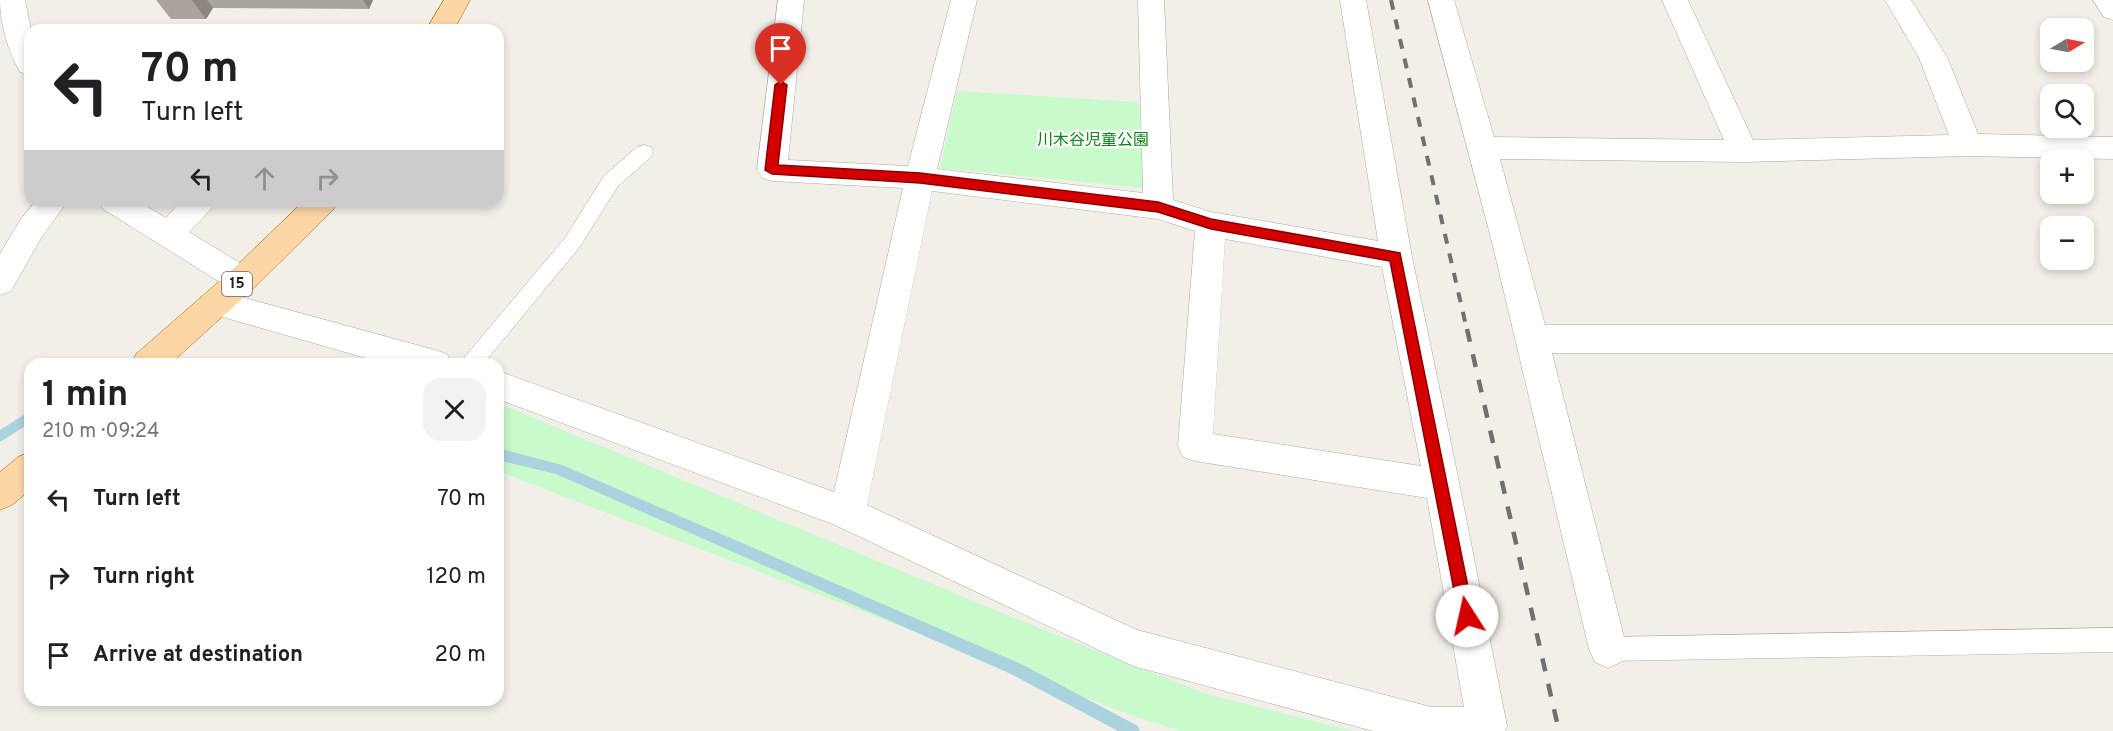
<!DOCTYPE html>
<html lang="en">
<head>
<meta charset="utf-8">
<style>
  body { margin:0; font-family:Overpass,"Noto Sans JP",sans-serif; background:#f2f2f2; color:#202124; height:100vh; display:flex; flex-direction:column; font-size:22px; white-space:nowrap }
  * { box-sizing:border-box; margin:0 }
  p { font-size:20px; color:#757577 }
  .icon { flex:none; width:33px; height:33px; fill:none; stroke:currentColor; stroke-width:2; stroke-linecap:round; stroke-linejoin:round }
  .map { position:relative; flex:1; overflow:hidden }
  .sheet { position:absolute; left:24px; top:358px; width:480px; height:348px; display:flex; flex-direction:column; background:#fff; border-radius:18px; box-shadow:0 3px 9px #0003 }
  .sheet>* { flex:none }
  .guide { position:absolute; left:24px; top:24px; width:480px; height:183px; border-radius:18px; box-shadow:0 3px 9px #0003; background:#fff; color:#202124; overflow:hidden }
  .needle { width:39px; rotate:80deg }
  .buttons { position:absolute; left:2040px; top:18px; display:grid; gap:12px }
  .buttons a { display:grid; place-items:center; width:54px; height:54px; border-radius:12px; background:#fff; box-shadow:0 3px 9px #0003; font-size:30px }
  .pin { position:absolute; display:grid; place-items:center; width:51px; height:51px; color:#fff; margin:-62px -26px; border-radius:50% 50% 50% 0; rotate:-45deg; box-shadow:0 0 6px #0007 }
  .pin .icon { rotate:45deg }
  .me { position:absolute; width:66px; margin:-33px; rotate:350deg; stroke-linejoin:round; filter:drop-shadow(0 0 4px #0008) }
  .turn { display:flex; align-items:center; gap:21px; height:126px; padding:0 18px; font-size:27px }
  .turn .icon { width:78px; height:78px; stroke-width:2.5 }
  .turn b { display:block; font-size:42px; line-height:51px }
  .lanes { display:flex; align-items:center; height:57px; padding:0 18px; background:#0003; justify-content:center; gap:30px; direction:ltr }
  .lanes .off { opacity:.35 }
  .round { display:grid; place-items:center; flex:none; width:63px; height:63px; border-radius:18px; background:#f2f2f2 }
  .overview { display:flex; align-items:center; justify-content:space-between; height:102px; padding:0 18px }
  h1 { font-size:36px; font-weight:700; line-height:45px }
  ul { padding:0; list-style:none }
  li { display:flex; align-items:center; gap:18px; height:78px; padding:0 18px }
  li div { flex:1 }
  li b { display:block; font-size:22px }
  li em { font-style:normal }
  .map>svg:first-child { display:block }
  .park { fill:#c8facc }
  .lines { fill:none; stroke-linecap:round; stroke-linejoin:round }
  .stream { fill:#aad3df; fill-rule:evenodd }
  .lane-casing { stroke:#a9a9a9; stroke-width:1 }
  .street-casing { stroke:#a9a9a9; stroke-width:1 }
  .primary-casing { stroke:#a06b00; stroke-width:1 }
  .lane { fill:#fff; fill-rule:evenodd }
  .street { fill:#fff; fill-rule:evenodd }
  .primary { fill:#fcd6a4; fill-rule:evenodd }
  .rail-far1 { stroke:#707070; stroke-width:4; stroke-dasharray:10 10; stroke-linecap:butt }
  .rail { stroke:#707070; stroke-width:4.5; stroke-dasharray:13 13; stroke-linecap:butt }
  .wall { fill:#aba49e }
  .shaded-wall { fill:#8b8681 }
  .route { fill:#d40000; stroke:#8a0000; stroke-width:1.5 }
  .labels { text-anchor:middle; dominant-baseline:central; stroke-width:4.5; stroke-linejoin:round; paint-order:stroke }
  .shield { fill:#fff; stroke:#646464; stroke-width:1.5 }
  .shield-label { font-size:15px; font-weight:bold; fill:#222 }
  .park-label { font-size:16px; fill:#0c8416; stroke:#fff }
</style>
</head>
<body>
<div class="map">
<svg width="2113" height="731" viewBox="0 0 2113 731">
  <rect width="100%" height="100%" fill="#f2efe9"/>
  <path class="park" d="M957,91L1138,102L1146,188L940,168Z
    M498,403L1024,622L1207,694L1353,731H1181L1136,717L498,471Z"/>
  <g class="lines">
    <path class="stream" d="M30,411V423L0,442V430Z
      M498,448L562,465L1021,664L1138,726L1140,731H1118L1011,674L556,474L498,460Z"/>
    <defs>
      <path id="lane" d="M644,145L651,147L653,152L651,157L618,186L579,248L483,364H461L464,358L565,238L604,176L637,147Z
        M2113,628V652L1608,661L1599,657L1596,649L1599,641L1608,637Z"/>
      <path id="street" d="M0,0H25L31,30L30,75L20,72C8,51 0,24 0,0Z
        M778,0H804L788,160L908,166L951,0H977L937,169L1143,193L1138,0H1164L1173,200L1211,212L1378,241L1340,0H1366L1412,257L1457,472L1507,726L1505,731H1373L1133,666L835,525L498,399V371L834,492L903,188L772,181L762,178L757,170ZM932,191L1158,219L1195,231L1178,446L1183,457L1195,461L1427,498L1464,707H1431L1137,630L867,505ZM1225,239L1382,267L1421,466L1213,434Z
        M1428,0H1454L1494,137L1724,140L1662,0H1688L1753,140L1949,135L1919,58L1885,0H1911L1947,57L1978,134L2113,137V159L1968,156L1744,162L1500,159L1545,325H2113V353H1552L1627,649L1621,662L1608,668L1595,662L1589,649L1492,242Z
        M2093,0H2113V20L2104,17Z
        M36,201H68L43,235L11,291L0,295V254L21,219Z
        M99,201H138L166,218L181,201H215L211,209L189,232L253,271L258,280L253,289L242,293L231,289L103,209Z
        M216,290L435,350L447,354L451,364H387L205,312L200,303L205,294Z"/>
      <path id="primary" d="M444,0H470L454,30H426Z
        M304,201H338L334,209L253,289L170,364H132L136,354L231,271Z
        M30,452V490L12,505L0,510V472L18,457Z"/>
    </defs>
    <use href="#lane" class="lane-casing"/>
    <use href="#street" class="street-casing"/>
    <use href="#primary" class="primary-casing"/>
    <use href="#lane" class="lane"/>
    <use href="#street" class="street"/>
    <use href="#primary" class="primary"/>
    <path class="rail-far1" d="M1391,0L1467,330"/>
    <path class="rail" d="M1467,329L1559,731"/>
  </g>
  <path class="wall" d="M156,0H373L369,9L213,8L206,19H171Z"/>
  <path class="shaded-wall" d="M192,0H207L213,8L206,19Z
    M363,0H373L369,9Z"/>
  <path class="route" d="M781,81L787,85L778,165L920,173L1158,202L1211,219L1400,253L1474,616L1472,622L1467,624L1461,622L1459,616L1390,261L1211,229L1158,212L920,183L772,174L765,170L775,85Z"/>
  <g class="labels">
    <rect class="shield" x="222" y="272" width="30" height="24" rx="4.5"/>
    <g class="shield-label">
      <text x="237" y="284">15</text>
    </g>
    <g class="park-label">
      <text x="1093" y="141">川木谷児童公園</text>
    </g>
  </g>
</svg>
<div class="buttons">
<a><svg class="needle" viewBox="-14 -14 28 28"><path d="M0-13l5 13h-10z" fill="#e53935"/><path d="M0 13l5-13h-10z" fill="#757577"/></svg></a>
<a><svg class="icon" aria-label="search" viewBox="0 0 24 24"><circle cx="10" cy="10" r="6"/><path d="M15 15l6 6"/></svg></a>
<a>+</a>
<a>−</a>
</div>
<div class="pin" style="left:781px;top:85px;background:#d93025"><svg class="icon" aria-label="arrive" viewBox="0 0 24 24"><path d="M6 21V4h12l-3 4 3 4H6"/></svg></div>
<svg class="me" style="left:1467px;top:616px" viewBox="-20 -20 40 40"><circle r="19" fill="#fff"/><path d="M0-13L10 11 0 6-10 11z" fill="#d40000"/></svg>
<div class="guide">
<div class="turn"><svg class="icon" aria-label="left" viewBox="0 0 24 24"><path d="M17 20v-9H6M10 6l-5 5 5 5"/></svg><div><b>70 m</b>Turn left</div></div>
<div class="lanes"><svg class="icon" aria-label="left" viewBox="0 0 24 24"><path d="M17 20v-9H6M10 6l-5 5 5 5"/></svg><svg class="icon off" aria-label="ahead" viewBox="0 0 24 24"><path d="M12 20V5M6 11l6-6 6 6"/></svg><svg class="icon off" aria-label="right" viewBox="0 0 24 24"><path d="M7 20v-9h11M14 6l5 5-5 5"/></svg></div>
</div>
<section class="sheet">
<div class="overview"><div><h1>1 min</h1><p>210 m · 09:24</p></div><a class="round"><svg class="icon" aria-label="close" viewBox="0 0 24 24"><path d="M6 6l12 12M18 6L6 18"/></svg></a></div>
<ul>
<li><svg class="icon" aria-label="left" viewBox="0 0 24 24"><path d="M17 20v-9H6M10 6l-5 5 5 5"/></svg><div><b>Turn left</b></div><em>70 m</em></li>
<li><svg class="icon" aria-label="right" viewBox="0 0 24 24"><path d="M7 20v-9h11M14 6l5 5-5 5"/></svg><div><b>Turn right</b></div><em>120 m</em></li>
<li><svg class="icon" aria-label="arrive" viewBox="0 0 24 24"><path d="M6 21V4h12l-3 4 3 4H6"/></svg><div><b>Arrive at destination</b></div><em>20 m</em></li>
</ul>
</section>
</div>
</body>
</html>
